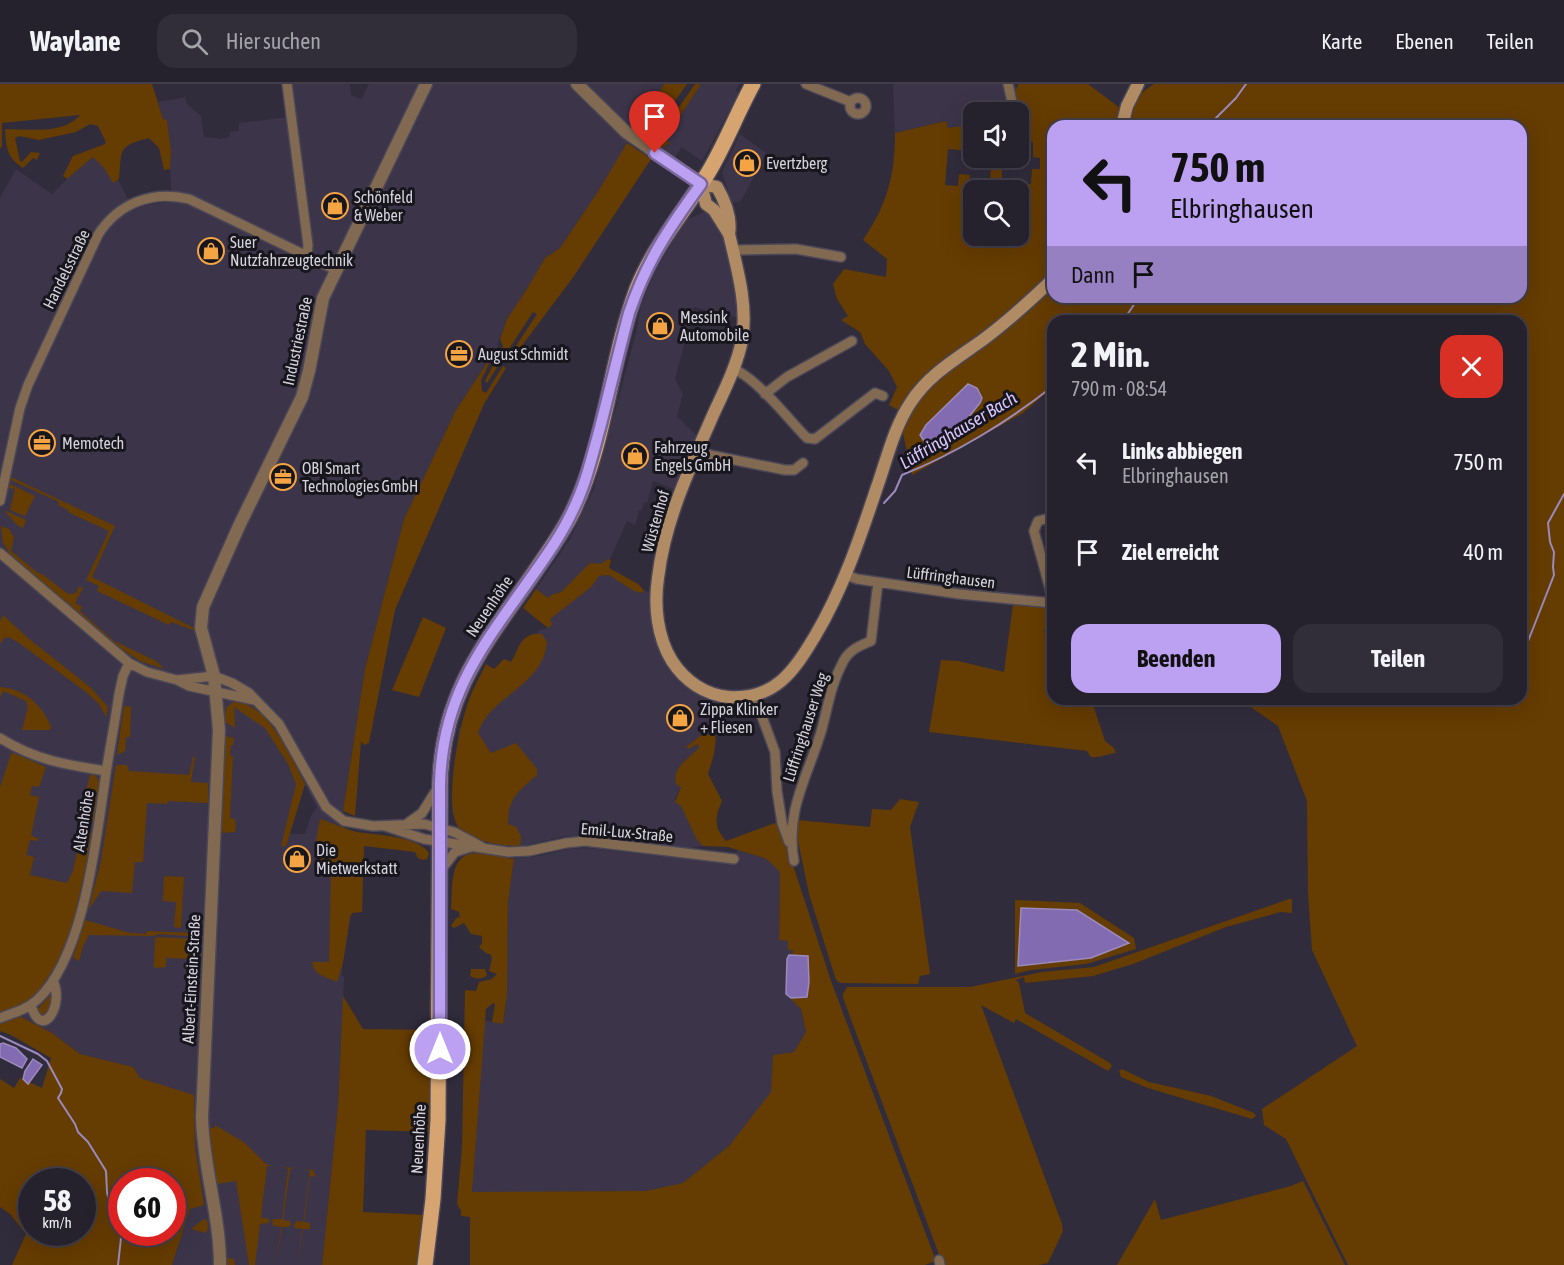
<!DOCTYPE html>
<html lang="de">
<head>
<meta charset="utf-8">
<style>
  body { margin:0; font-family:"Asap Condensed",sans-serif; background:#312e39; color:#f1f3f6; height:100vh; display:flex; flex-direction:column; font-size:22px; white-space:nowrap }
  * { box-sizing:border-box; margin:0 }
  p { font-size:20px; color:#a3a3aa }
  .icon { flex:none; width:33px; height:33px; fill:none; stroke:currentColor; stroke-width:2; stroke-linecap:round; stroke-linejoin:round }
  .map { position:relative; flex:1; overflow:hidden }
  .sheet { position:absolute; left:1047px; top:231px; width:480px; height:390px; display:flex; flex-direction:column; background:#25212d; border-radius:18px; box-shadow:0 6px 24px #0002,0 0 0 2px #423e49 }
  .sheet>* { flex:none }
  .hud { position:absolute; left:1047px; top:36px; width:480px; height:183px; border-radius:18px; box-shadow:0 6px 24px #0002,0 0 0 2px #423e49; background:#bca0f2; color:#111; overflow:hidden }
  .controls { position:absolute; left:963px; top:18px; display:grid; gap:12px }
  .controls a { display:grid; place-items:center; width:66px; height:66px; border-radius:12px; background:#25212d; box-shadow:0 6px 24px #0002,0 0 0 2px #423e49; font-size:30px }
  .speed { position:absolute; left:18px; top:1084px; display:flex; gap:12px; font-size:30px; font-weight:700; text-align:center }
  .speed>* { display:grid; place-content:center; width:78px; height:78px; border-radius:50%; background:#25212d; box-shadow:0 6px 24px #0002,0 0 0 2px #423e49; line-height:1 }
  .speed small { font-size:15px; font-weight:400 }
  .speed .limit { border:9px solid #d22; background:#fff; color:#111 }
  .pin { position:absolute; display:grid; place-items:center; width:51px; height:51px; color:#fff; margin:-62px -26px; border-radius:50% 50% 50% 0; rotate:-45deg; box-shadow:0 0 6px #0007 }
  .pin .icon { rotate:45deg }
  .me { position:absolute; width:66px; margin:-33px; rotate:0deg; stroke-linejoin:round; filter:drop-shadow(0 0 4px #0008) }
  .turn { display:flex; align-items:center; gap:21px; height:126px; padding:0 24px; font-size:27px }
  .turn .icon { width:78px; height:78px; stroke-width:2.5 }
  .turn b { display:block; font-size:42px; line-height:51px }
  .then { display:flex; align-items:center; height:57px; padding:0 24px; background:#0003; gap:12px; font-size:22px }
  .round { display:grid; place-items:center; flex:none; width:63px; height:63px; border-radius:18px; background:#312e39 }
  .overview { display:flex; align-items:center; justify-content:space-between; height:102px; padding:0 24px }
  h1 { font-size:36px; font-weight:700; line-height:45px }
  .button { display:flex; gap:12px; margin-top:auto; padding:12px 24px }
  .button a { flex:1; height:69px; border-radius:18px; background:#bca0f2; color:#111; font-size:24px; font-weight:700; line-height:69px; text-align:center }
  .button a+a { background:#312e39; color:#f1f3f6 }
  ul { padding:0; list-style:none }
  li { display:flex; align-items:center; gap:18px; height:90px; padding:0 24px }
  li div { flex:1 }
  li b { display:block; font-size:22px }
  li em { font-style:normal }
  header { display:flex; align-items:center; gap:36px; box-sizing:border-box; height:84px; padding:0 30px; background:#25212d; border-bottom:2px solid #423e49 }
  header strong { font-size:28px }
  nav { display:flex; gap:33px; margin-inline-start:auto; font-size:21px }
  .search { width:420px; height:54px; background:#312e39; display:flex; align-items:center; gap:15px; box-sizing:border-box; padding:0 21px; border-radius:18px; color:#a3a3aa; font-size:22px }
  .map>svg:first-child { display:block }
  .built { fill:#3c354a; fill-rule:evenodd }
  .green { fill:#653c01; fill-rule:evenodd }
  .water { fill:#826bb0; stroke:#9b8abd; stroke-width:1.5 }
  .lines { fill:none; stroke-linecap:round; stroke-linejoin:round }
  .stream { stroke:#9b8abd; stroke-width:2 }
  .minor-casing { stroke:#4b4756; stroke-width:12 }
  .tertiary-casing { stroke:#4b4756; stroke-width:15 }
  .secondary-casing { stroke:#4b4756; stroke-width:15 }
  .primary-casing { stroke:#4b4756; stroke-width:18 }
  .minor { stroke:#826a52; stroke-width:9 }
  .tertiary { stroke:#826a52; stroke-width:12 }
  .secondary { stroke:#b18b63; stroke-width:12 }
  .primary { stroke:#d5a470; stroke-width:15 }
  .route-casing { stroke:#7a689d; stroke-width:15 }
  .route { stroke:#bca0f2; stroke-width:10 }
  .labels { text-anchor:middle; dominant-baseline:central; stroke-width:6; stroke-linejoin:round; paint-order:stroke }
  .poi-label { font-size:16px; fill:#d5d2dc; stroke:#18161d; text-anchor:start }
  .street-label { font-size:16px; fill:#d5d2dc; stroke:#18161d }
  .water-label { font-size:18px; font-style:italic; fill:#d7c5ff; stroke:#18161d }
</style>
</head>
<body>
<header>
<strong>Waylane</strong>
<div class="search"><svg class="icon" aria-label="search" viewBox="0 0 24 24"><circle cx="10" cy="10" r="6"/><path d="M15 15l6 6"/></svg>Hier suchen</div>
<nav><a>Karte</a><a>Ebenen</a><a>Teilen</a></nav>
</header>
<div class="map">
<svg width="1564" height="1181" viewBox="0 0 1564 1181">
  <rect width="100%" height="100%" fill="#312c3c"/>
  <path class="built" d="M290,0H350L351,11L361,15L369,0H664L597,109L560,164L545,174L528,203L507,235L497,261L498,262L456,326L404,435L365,585L343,727L345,829H351L341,891L344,893L338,1022L322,1181H172L190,1125L204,1121L195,1063L194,1012L139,994L133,983L80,970L52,949L21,933L57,880L72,844L94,747L81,749L73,787L67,799L0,790V114L16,85L52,110L67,95L101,66L106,79L119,97L133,126L148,121L172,118L170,85L171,67L167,36L163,35L158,18L187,13L185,15L187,20L201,32L204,53L221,55L230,53V48L239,47V39L289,33ZM305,701L317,723L311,732L305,750H290Z
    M701,0H739L736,7L739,9L702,77L682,63L675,73L662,64L669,60L664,56Z
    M893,0H1014L1017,4L1013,10L1019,27L974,28L973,40L948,44L946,37L895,49Z
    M740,50L766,69L741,117L732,119L722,88Z
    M704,128L714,132L722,147L737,209L739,234L694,223L675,295L683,310L677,332L698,353L676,406L653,397L647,419L644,418L642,426H639L635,441L627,437L610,475L571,498L561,508L551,511L548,514L536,505L570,455L594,405L636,249L641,221L654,189L686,136Z
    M609,491L642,508L644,506L652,510L653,545L669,581L731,618L728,626L730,627L716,653L704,649L686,663L688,665L698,660L699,664L681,680V703L675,715L684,726L697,756L703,762L691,764L585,751L565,752L528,761L505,762L485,757L463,747L452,729L454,688L459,645L506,593L538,547L548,544L549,535L590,503L599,492Z
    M585,764L734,780L737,766L768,775L780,788L779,856L788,857L793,866L792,871H789L806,949L794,968L773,971L772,1008L729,1062L683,1099L647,1107L472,1109L484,936L503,940L506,922L508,817L514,775L539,772L570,765Z"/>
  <path class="green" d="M0,0H152L163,35L167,36L171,67L170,85L164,86L159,64L149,54C116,62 122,67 119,95L113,99L105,85L93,73L67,95L63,92L73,72L105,60L106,58L98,42L90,40L76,48L39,56L19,52L15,54L20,77L22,78L31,68L40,69L37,76L33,74L23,84C7,74 6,63 5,45C29,45 63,51 80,31L2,39V63L0,64Z
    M664,0H687L647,56L636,46Z
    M695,0H701L665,55L670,59L662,64L654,59Z
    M1019,0H1088L1120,24L1154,0H1564V1181H1348L1286,1055L1264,1041L1262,1025L1357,962L1312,866L1308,810L1307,717L1278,642L1239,615H1521V237H1053V303L1023,329L912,391L898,326L889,321L897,303L889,287L865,260L860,248L841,236L848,232L837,215L833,200L844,185L886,193L887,175L863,156C887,121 895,91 895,49L946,37L948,44L973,40V67L948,65L945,101L958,102L959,90L970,91L969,104L989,106L992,74H1002V106H974V152H1018V112L1020,111L1021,100H1031L1032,85H1040V74L1033,73V58L1019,57V27L1013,10ZM1053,42H1521V213H1053Z
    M627,59L651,75L574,192L509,279L506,277L537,230L533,228L487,299L485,297L503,262L500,255L507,235L528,203L545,174L560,164L597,109Z
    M498,262L481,296L482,307L486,309L503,282L506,284L484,320L395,526L369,659L364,661L361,657L355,732L343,727L365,585L404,435L456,326Z
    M11,393L115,442L92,493L196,545V547L171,538L169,541L97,507L99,502L86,496L109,447L68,428V426L58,421L59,418L11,396Z
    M10,400L35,412L25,432L10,426L15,405L9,404Z
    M4,426L26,436L23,444L17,441Z
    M1,442L9,445L14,453L11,467L38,489L42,490L68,510L76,509L79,502L83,504L75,519L82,523L80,527L114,557L156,577L164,585L140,577L121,565L12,473L3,459Z
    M608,475L611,476L609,484L638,500L644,506L642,509L634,507L609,491L599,492L591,503L550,535L552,540L548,544L523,524L536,505L548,514L551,511L561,508L590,479L601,480Z
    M1013,520L1053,523V531L1049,533L1050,544L1044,546L1049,561H1053V582L1049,574L1053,588V615H1091L1105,657L1114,664L1116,669C1106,670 1101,674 1091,673L1087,667L929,648L941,576L958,577L1004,588Z
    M3,531L29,555L90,603L108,623L106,633L99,620L86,608L19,559L9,553L4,554L0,560V538Z
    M423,533L446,544L419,613L392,606Z
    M533,550H542L547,558C543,603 490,611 478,649L491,669L516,659L537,685V691C519,707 508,713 508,740L516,743L521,752L520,762C504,762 471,758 459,744C442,722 460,638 470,613C474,602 481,591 486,580L494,585L504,575L511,578C519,566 518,555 533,550Z
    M0,603C25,605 42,621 51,643L50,646H22L28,623L26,617L3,607L0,614Z
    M233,618C268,617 291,674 305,700L286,762H281L296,700L288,680L265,644L234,623L235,644L225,638L226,624Z
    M124,622L131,623L130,653H126L125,667L117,671Z
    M704,649L716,653L714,670L708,690L722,717C715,734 713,742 726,757L778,738L788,757L789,769L831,897L936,1177L925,1181H470V1133L461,1132V1127L457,1120L462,1064L465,906L476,907L479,898L492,895L497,890L489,887L492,874L490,870H487L479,863L482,859V852L471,850L464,839L454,844L451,842L456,834L460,833L459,828L451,825C453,804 448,769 477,769C489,768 502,774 514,775L508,817L507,910L503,940L492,938L495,920L493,919L486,925L472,1108L646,1107L683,1099L729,1062L771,1008L773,971L794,968L806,948L801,925L789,913H806V871H792L793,866H788V857L779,856L780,788L767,775L728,763L703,762L697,756L681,722L675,718L681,703L676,700C672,683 688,675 699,664L698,660L688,665L686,663Z
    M225,652L234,654L233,661H231L230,672H233L230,734L235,735L236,742L235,748L221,749Z
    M13,669L46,683L39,703L32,702L30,711L39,713L31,752L38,754L37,757L30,756L26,771L34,773L30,791L67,799L73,787L81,749L94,747L72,844L57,880L21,933L52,949L80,970L133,983L140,994L194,1011L195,1063L204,1121L190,1125L172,1181H12L26,1150L10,1130L0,1123V995L14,1004L20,994L42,1004L51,974L11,951L0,947V703L11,670ZM32,1098H82V1149H32ZM122,1098H172V1149H122Z
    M193,673H195L191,698L208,699V719L168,717L167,720L147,719L143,778H135L132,809L101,807L90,824H89L101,777L116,681H127L129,687L189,691Z
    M91,689C107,696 97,722 95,737L82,739L93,694L87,715L84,714Z
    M900,715L919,718L910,743L930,890L920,892L918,900L841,899L837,897L835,893L809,810L796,747L798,736L870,743L872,725L891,726Z
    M320,735C332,739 345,745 357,748C376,751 418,752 429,769L427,775L423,776L418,774L415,768L364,762L362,828L352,829L350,833L343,879L337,898C327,893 314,892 312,878H329L331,786L323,785V782L316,781V757Z
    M164,792L184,793L181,844L174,843L176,818L163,817Z
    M1289,815H1292V829L1281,828L1226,843L1133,880L1093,892L1025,899L1024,893L1016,896L1019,899L1025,929L1110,979L1112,982L1108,987L1016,935L1014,939L981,921L1062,1140L1063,1147L1048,1179L1039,1181H943L843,914V910L847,903H970L1042,888L1094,883Z
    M1015,816L1080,819L1134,854L1136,865L1086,880L1031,886L1015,890Z
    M199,835H202L201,853L159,850L154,852L89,851L83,862L79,877L73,874L85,836L130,849L146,850L147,847L196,849Z
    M159,853L192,855L191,875L166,874V883L154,884L155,854Z
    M194,855H201L200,876L193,880Z
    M471,885H485L487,891C483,896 475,895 470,892Z
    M53,908L49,928L43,931L39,930L38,925Z
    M343,912L363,945L434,946L432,1048L366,1046L363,1128L426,1131L418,1181H322L338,1022Z
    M445,912L447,913V1006L441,1097Z
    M1122,985L1149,998L1211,1012L1254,1029L1256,1032L1252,1035L1148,1004L1121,993L1119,987Z
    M215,1041L245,1059L266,1080L274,1082H267L261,1133L269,1135V1139L260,1140L255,1181H249L236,1097L217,1100L227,1174L234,1175L235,1181H226L210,1072L208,1044H214Z
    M282,1083L296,1084L290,1085L283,1136L290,1137L291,1141L288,1143H282L276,1181L281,1143L272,1141L273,1135H282L288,1085Z
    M304,1085L313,1086L316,1093L310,1092L304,1138L310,1139V1145H303L298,1181L302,1145L295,1144L294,1142L296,1137L303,1138L310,1087Z
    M1303,1097L1345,1181H1117L1155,1115L1161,1136L1291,1102Z
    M204,1135L207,1136L208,1144L206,1149L191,1145Z"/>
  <path class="water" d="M968,300L977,304L982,314L980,319C967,335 948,363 924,357L920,351L926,341Z
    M1021,824L1077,826L1129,859L1091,874L1018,882Z
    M789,871L808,872L809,898L807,913L791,914L786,910L787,875Z
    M3,959L16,964L27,975L22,984L0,973V960Z
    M33,975L42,981L28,1000L23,995L25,987Z"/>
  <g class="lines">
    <path class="stream" d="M1208,42L1236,14L1246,0
      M1123,237L1139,213
      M884,419L895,407L902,391C955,370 1009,337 1053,302
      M1521,571L1525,565L1554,491L1553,483L1554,468L1550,458L1548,439L1564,410
      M0,952L38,970L47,977L62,1005L61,1009L58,1014L75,1040L78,1048L88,1058L106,1087L107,1108L113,1136L119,1146L121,1154L118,1181"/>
    <defs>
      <path id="minor" d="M287,0L308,161L307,171
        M806,0L851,18
        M1008,0L1014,27
        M850 22a8 8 0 1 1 16 0a8 8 0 1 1-16 0Z
        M733,166L796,165L841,173
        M733,285C756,293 789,336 807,354L815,355L875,309L883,312
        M765,310L787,293L852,257
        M698,366L710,371L785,386H794L803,379
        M0,417L20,324L28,301L98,151C118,119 153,106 189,115L336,186
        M1053,433L1038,437L1034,447L1053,516
        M0,469L129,579L147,588L177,596L189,602L254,616
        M846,491L857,495L959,510L1053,519
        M177,596L214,592L232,599L249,609L279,640L326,723L344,737L373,742L424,740L454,748L482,763
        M754,611L775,668L777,707L782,739L789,758
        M0,654C35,676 67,681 106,687
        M408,739L422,729L437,705
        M385,742L424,755L508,768L529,767L566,759L585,757L734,775
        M794,777C785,727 807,694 821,648C828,624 830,602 843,578C849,566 859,562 871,557L878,498
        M441,786L455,768L471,763
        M31,921C41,957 65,923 53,896
        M0,934C13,929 26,926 37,916C84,873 96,757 105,696C109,667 115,639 119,610L123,592L129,579
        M939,1176L940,1181"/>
      <path id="tertiary" d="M577,0L626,48L701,100
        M220,1181C220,1131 203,1083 202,1033L219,646L214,592L201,544L203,523L239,442L302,313L309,287L323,214L426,0"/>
      <path id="secondary" d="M1122,42L1127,22L1138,0
        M729,150L714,126L706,120L701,100L717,103C725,117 732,133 729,150C737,184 748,221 742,256C737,282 724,307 713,331C690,384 665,435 658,494C654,521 657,553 672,577C685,597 705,611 729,613C775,616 794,587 815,552C843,505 860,454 877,403C887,375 894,343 911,318C929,290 958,274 984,255C1008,237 1031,216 1053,195"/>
      <path id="primary" d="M425,1181L433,1115L438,1036L440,700C442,611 483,562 532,492C546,471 562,450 573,427C606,358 610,277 637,205C654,162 684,128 708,89C725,61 737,29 753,0"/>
    </defs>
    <use href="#minor" class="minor-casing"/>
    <use href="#tertiary" class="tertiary-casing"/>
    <use href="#secondary" class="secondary-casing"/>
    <use href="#primary" class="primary-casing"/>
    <use href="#minor" class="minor"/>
    <use href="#tertiary" class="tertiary"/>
    <use href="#secondary" class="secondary"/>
    <use href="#primary" class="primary"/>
  </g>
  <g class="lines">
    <defs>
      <path id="route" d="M440,965V700C442,609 485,559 535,488C549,468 563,448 573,426C586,400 592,372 600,344C610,305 619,267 629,229C647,176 669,144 701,100L655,69"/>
    </defs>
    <use href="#route" class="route-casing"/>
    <use href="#route" class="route"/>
  </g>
  <defs>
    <symbol id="shop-ring" viewBox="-11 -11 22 22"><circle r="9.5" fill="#18161d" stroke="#f4a443" stroke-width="1.5"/><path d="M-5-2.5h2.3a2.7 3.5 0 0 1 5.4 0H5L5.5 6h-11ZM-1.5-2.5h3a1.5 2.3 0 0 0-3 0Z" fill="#f4a443"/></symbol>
    <symbol id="office-ring" viewBox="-11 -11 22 22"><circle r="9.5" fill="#18161d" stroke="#f4a443" stroke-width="1.5"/><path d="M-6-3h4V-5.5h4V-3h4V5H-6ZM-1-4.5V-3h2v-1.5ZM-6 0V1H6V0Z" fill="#f4a443"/></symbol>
  </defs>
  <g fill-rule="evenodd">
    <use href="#shop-ring" x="732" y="64" width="30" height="30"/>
    <use href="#shop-ring" x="320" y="107" width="30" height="30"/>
    <use href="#shop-ring" x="196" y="152" width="30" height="30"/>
    <use href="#shop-ring" x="645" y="227" width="30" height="30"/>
    <use href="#office-ring" x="444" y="255" width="30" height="30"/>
    <use href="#office-ring" x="27" y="344" width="30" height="30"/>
    <use href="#shop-ring" x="620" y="357" width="30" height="30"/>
    <use href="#office-ring" x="268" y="378" width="30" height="30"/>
    <use href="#shop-ring" x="665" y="619" width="30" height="30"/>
    <use href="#shop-ring" x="282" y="760" width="30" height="30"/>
  </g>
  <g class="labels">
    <g class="poi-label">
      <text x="766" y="79">Evertzberg</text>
      <text x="354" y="113">Schönfeld<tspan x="354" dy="18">&amp; Weber</tspan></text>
      <text x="230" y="158">Suer<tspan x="230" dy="18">Nutzfahrzeugtechnik</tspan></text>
      <text x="680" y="233">Messink<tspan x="680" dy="18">Automobile</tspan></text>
      <text x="478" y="270">August Schmidt</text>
      <text x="62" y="359">Memotech</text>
      <text x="654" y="363">Fahrzeug<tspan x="654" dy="18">Engels GmbH</tspan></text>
      <text x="302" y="384">OBI Smart<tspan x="302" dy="18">Technologies GmbH</tspan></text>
      <text x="700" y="625">Zippa Klinker<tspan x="700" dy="18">+ Fliesen</tspan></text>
      <text x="316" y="766">Die<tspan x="316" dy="18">Mietwerkstatt</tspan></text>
    </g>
    <g class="street-label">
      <text transform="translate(66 185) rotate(-64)">Handelsstraße</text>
      <text transform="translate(297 257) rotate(-78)">Industriestraße</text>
      <text transform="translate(655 437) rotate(-74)">Wüstenhof</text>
      <text transform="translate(951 493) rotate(7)">Lüffringhausen</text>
      <text transform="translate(489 522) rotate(-56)">Neuenhöhe</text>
      <text transform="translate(805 643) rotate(-72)">Lüffringhauser Weg</text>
      <text transform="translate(83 737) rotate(-81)">Altenhöhe</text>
      <text transform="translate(627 748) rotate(5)">Emil-Lux-Straße</text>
      <text transform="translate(191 895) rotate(-87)">Albert-Einstein-Straße</text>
      <text transform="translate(418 1055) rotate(-87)">Neuenhöhe</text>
    </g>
    <g class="water-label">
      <text transform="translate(958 346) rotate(-31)">Lüffringhauser Bach</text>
    </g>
  </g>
</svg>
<div class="controls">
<a><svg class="icon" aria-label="sound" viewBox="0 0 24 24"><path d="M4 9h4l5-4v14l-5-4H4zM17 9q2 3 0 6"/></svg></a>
<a><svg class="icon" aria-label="search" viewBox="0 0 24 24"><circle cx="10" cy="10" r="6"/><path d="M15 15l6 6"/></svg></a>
</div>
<div class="speed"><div>58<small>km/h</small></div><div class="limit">60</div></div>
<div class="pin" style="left:655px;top:69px;background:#d93025"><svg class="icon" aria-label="arrive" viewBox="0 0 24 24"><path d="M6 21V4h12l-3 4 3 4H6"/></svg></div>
<svg class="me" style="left:440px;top:965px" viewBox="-20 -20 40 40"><circle r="17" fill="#bca0f2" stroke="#fff" stroke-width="3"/><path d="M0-11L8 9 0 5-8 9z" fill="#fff"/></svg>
<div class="hud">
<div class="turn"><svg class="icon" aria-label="left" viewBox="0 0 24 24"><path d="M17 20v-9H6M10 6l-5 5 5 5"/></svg><div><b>750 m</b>Elbringhausen</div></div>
<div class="then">Dann<svg class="icon" aria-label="arrive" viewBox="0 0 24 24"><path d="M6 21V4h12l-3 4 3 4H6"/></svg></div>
</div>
<section class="sheet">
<div class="overview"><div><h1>2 Min.</h1><p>790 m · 08:54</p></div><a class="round" style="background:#d93025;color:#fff"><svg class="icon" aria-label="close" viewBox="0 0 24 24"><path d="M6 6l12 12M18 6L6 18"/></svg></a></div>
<ul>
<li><svg class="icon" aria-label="left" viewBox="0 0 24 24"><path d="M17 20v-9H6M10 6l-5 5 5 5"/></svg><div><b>Links abbiegen</b><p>Elbringhausen</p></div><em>750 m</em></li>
<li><svg class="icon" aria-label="arrive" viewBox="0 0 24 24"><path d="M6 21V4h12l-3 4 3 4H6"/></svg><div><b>Ziel erreicht</b></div><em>40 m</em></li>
</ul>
<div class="button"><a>Beenden</a><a>Teilen</a></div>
</section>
</div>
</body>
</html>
